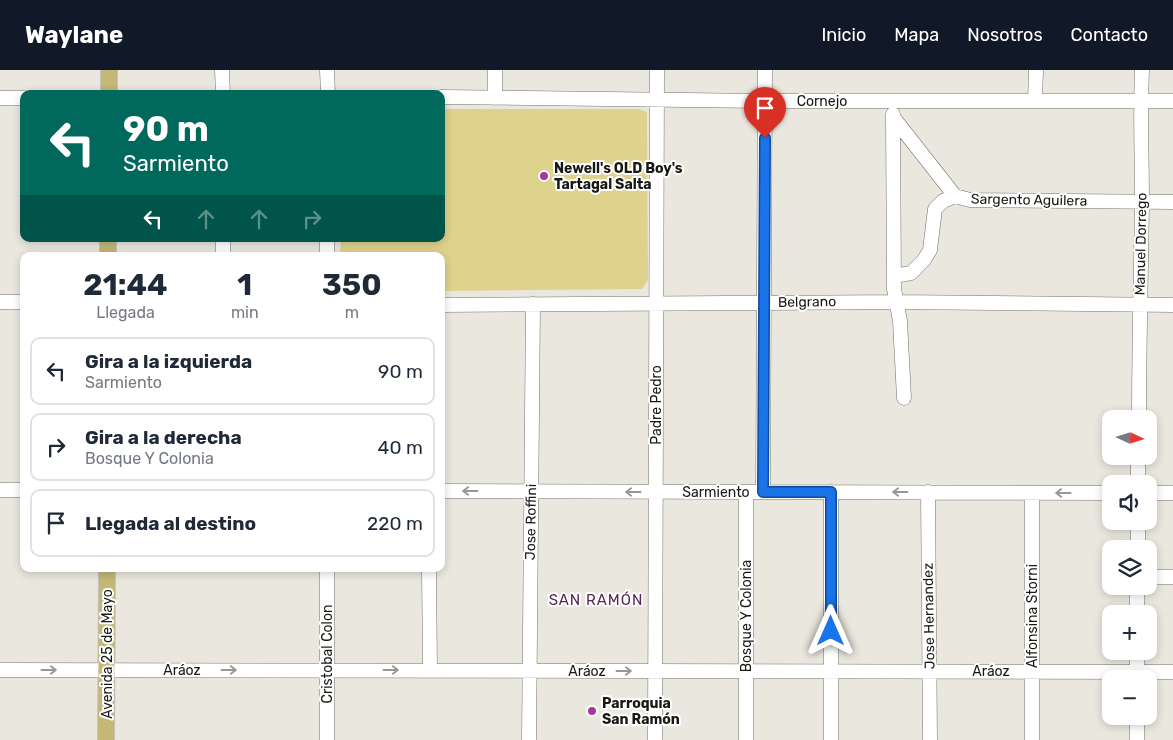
<!DOCTYPE html>
<html lang="es">
<head>
<meta charset="utf-8">
<style>
  body { margin:0; font-family:Rubik,sans-serif; background:#f2f2f3; color:#1f2937; height:100vh; display:flex; flex-direction:column; font-size:19px; white-space:nowrap }
  * { box-sizing:border-box; margin:0 }
  p { font-size:16px; color:#747a83 }
  .icon { flex:none; width:28px; height:28px; fill:none; stroke:currentColor; stroke-width:2; stroke-linecap:round; stroke-linejoin:round }
  .map { position:relative; flex:1; overflow:hidden }
  .drawer { position:absolute; left:20px; top:182px; width:425px; height:320px; display:flex; flex-direction:column; background:#fff; border-radius:10px; box-shadow:0 2px 8px #0003 }
  .drawer>* { flex:none }
  .banner { position:absolute; left:20px; top:20px; width:425px; height:152px; border-radius:10px; box-shadow:0 2px 8px #0003; background:#00695c; color:#fff; overflow:hidden }
  .needle { width:32px; rotate:94deg }
  .buttons { position:absolute; left:1102px; top:340px; display:grid; gap:10px }
  .buttons a { display:grid; place-items:center; width:55px; height:55px; border-radius:10px; background:#fff; box-shadow:0 2px 8px #0003; font-size:25px }
  .pin { position:absolute; display:grid; place-items:center; width:42px; height:42px; color:#fff; margin:-51px -21px; border-radius:50% 50% 50% 0; rotate:-45deg; box-shadow:0 0 5px #0007 }
  .pin .icon { rotate:45deg }
  .me { position:absolute; width:55px; margin:-28px; rotate:0deg; stroke-linejoin:round; filter:drop-shadow(0 0 4px #0008) }
  .turn { display:flex; align-items:center; gap:18px; height:105px; padding:0 20px; font-size:22px }
  .turn .icon { width:65px; height:65px; stroke-width:2.5 }
  .turn b { display:block; font-size:35px; line-height:42px }
  .lanes { display:flex; align-items:center; height:48px; padding:0 20px; background:#0003; justify-content:center; gap:25px; direction:ltr }
  .lanes .off { opacity:.35 }
  .eta { display:flex; justify-content:space-evenly; align-items:center; height:85px; text-align:center }
  .eta b { font-size:30px; font-weight:700; line-height:35px }
  ul { padding:0; list-style:none }
  li { display:flex; align-items:center; gap:15px; height:68px; margin:0 10px 8px; padding:0 10px; border:2px solid #e0e1e3; border-radius:10px }
  li div { flex:1 }
  li b { display:block; font-size:19px }
  li em { font-style:normal }
  header { display:flex; align-items:center; gap:30px; box-sizing:border-box; height:70px; padding:0 25px; background:#111827; color:#fff }
  header strong { font-size:24px }
  nav { display:flex; gap:28px; margin-inline-start:auto; font-size:18px }
  .map>svg:first-child { display:block }
  .green { fill:#dfd28d }
  .lines { fill:none; stroke-linecap:round; stroke-linejoin:round }
  .minor-casing { stroke:#75736b; stroke-width:15 }
  .major-casing { stroke:#c3c3c2; stroke-width:18 }
  .minor { stroke:#fff; stroke-width:14 }
  .major { stroke:#c3b876; stroke-width:16 }
  .oneway { stroke:#979795 }
  .route-casing { stroke:#114b97; stroke-width:12 }
  .route { stroke:#1a73e8; stroke-width:9 }
  .poi-dot { fill:#a4399a; stroke:#fff; stroke-width:2 }
  .labels { text-anchor:middle; dominant-baseline:central; stroke-width:4; stroke-linejoin:round; paint-order:stroke }
  .street-label { font-size:14px; fill:#181814; stroke:#fff }
  .poi-label { font-size:14px; font-weight:bold; fill:#181814; stroke:#fff; text-anchor:start }
  .neighbourhood-label { font-size:15px; letter-spacing:1px; fill:#5a2654; stroke:#fff }
</style>
</head>
<body>
<header>
<strong>Waylane</strong>
<nav><a>Inicio</a><a>Mapa</a><a>Nosotros</a><a>Contacto</a></nav>
</header>
<div class="map">
<svg width="1173" height="670" viewBox="0 0 1173 670">
  <rect width="100%" height="100%" fill="#e9e7de"/>
  <path class="green" d="M441,39H639L647,42L648,210L642,219L441,221V186H340L341,169H441Z"/>
  <g class="lines">
    <defs>
      <path id="minor" d="M222,0L223,24
        M327,0L328,24
        M495,0V28
        M441,27L766,31H1173
        M0,28H24
        M1035,31L1036,0
        M893,44L894,219L900,251L904,328
        M893,47L955,126L970,130L1173,132
        M223,169V186
        M327,186V169
        M894,206L911,203L924,190L930,180L935,139L943,131L955,126
        M0,232H24
        M441,235L897,232L1173,235
        M1139,349C1139,277 1141,205 1142,133C1142,88 1140,44 1142,0
        M1138,414V386
        M0,420H24
        M441,421L1111,423
        M746,422V670
        M763,422L765,0
        M928,422L930,670
        M1032,423V670
        M1149,423H1173
        M1138,479V451
        M429,499L430,600
        M1149,507H1173
        M1137,544V516
        M0,600L1173,602
        M1137,609V581
        M1137,646V670
        M327,670V499
        M529,670L533,234
        M655,670L657,0
        M831,670V422"/>
      <path id="major" d="M109,0V24
        M108,186V169
        M106,670L107,499"/>
    </defs>
    <use href="#minor" class="minor-casing"/>
    <use href="#major" class="major-casing"/>
    <use href="#minor" class="minor"/>
    <use href="#major" class="major"/>
  </g>
  <defs><path id="oneway-shaft" d="M-6 0H5M1.5-3L5.5 0L1.5 3" fill="none" stroke-width="1.6" stroke-linecap="round" stroke-linejoin="round" transform="scale(1.25)"/></defs>
  <g class="oneway">
    <use href="#oneway-shaft" transform="translate(470 421) rotate(-180)"/>
    <use href="#oneway-shaft" transform="translate(633 422) rotate(-180)"/>
    <use href="#oneway-shaft" transform="translate(900 422) rotate(-180)"/>
    <use href="#oneway-shaft" transform="translate(1063 423) rotate(-180)"/>
    <use href="#oneway-shaft" transform="translate(49 600)"/>
    <use href="#oneway-shaft" transform="translate(229 600)"/>
    <use href="#oneway-shaft" transform="translate(391 600)"/>
    <use href="#oneway-shaft" transform="translate(624 601)"/>
  </g>
  <g class="lines">
    <defs>
      <path id="route" d="M765,68L763,422H831V561"/>
    </defs>
    <use href="#route" class="route-casing"/>
    <use href="#route" class="route"/>
  </g>
  <g class="poi-dot">
    <circle cx="544" cy="106" r="5"/>
    <circle cx="592" cy="641" r="5"/>
  </g>
  <g class="labels">
    <g class="street-label">
      <text x="822" y="31">Cornejo</text>
      <text transform="translate(1029 130) rotate(1)">Sargento Aguilera</text>
      <text transform="translate(1141 174) rotate(-89)">Manuel Dorrego</text>
      <text transform="translate(807 232) rotate(-1)">Belgrano</text>
      <text transform="translate(656 335) rotate(-90)">Padre Pedro</text>
      <text x="716" y="422">Sarmiento</text>
      <text transform="translate(531 452) rotate(-89)">Jose Roffini</text>
      <text transform="translate(746 546) rotate(-90)">Bosque Y Colonia</text>
      <text transform="translate(929 546) rotate(-91)">Jose Hernandez</text>
      <text transform="translate(1032 546) rotate(-90)">Alfonsina Storni</text>
      <text transform="translate(107 584) rotate(-90)">Avenida 25 de Mayo</text>
      <text transform="translate(327 584) rotate(-90)">Cristobal Colon</text>
      <text x="182" y="600">Aráoz</text>
      <text x="587" y="601">Aráoz</text>
      <text x="991" y="601">Aráoz</text>
    </g>
    <g class="poi-label">
      <text x="554" y="98">Newell's OLD Boy's<tspan x="554" dy="16">Tartagal Salta</tspan></text>
      <text x="602" y="633">Parroquia<tspan x="602" dy="16">San Ramón</tspan></text>
    </g>
    <g class="neighbourhood-label">
      <text x="596" y="530">SAN RAMÓN</text>
    </g>
  </g>
</svg>
<div class="buttons">
<a><svg class="needle" viewBox="-14 -14 28 28"><path d="M0-13l5 13h-10z" fill="#e53935"/><path d="M0 13l5-13h-10z" fill="#747a83"/></svg></a>
<a><svg class="icon" aria-label="sound" viewBox="0 0 24 24"><path d="M4 9h4l5-4v14l-5-4H4zM17 9q2 3 0 6"/></svg></a>
<a><svg class="icon" aria-label="layers" viewBox="0 0 24 24"><path d="M12 4l9 5-9 5-9-5zM3 14l9 5 9-5"/></svg></a>
<a>+</a>
<a>−</a>
</div>
<div class="pin" style="left:765px;top:68px;background:#d93025"><svg class="icon" aria-label="arrive" viewBox="0 0 24 24"><path d="M6 21V4h12l-3 4 3 4H6"/></svg></div>
<svg class="me" style="left:831px;top:561px" viewBox="-20 -20 40 40"><path d="M0-17L14 15 0 8-14 15z" fill="#1a73e8" stroke="#fff" stroke-width="4"/></svg>
<div class="banner">
<div class="turn"><svg class="icon" aria-label="left" viewBox="0 0 24 24"><path d="M17 20v-9H6M10 6l-5 5 5 5"/></svg><div><b>90 m</b>Sarmiento</div></div>
<div class="lanes"><svg class="icon" aria-label="left" viewBox="0 0 24 24"><path d="M17 20v-9H6M10 6l-5 5 5 5"/></svg><svg class="icon off" aria-label="ahead" viewBox="0 0 24 24"><path d="M12 20V5M6 11l6-6 6 6"/></svg><svg class="icon off" aria-label="ahead" viewBox="0 0 24 24"><path d="M12 20V5M6 11l6-6 6 6"/></svg><svg class="icon off" aria-label="right" viewBox="0 0 24 24"><path d="M7 20v-9h11M14 6l5 5-5 5"/></svg></div>
</div>
<section class="drawer">
<div class="eta">
<div><b>21:44</b><p>Llegada</p></div>
<div><b>1</b><p>min</p></div>
<div><b>350</b><p>m</p></div>
</div>
<ul>
<li><svg class="icon" aria-label="left" viewBox="0 0 24 24"><path d="M17 20v-9H6M10 6l-5 5 5 5"/></svg><div><b>Gira a la izquierda</b><p>Sarmiento</p></div><em>90 m</em></li>
<li><svg class="icon" aria-label="right" viewBox="0 0 24 24"><path d="M7 20v-9h11M14 6l5 5-5 5"/></svg><div><b>Gira a la derecha</b><p>Bosque Y Colonia</p></div><em>40 m</em></li>
<li><svg class="icon" aria-label="arrive" viewBox="0 0 24 24"><path d="M6 21V4h12l-3 4 3 4H6"/></svg><div><b>Llegada al destino</b></div><em>220 m</em></li>
</ul>
</section>
</div>
</body>
</html>
